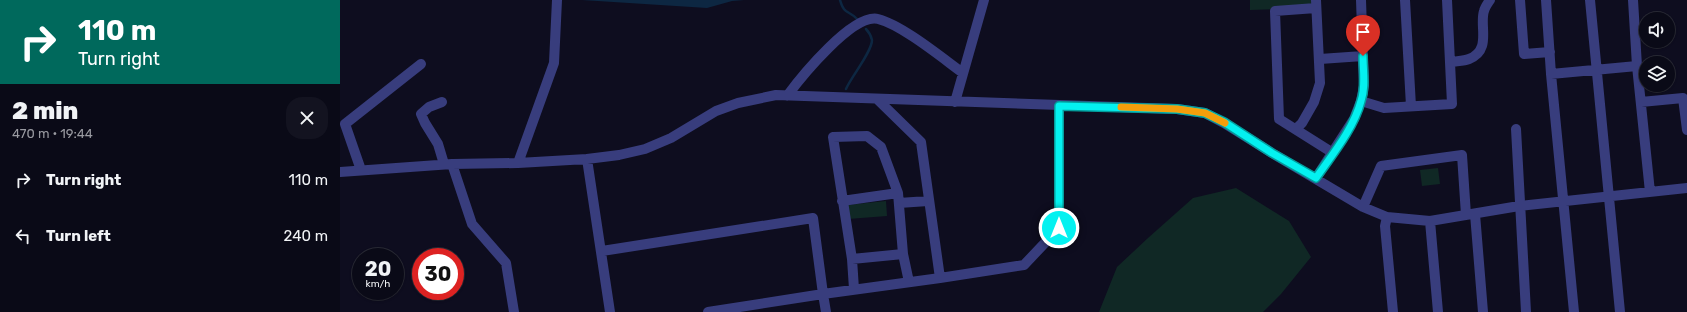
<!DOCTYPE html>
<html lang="en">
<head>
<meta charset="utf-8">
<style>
  body { margin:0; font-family:Rubik,sans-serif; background:#131320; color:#f1f3f6; height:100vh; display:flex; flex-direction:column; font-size:15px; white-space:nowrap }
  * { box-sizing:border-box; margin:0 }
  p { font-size:13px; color:#999aa1 }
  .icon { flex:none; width:22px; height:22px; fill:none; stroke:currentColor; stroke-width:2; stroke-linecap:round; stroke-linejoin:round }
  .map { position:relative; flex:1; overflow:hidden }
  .sheet { display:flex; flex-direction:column; background:#0a0a17; width:340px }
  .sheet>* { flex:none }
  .guide { background:#00695c; color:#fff; overflow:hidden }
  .tools { position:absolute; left:1299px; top:12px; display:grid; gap:8px }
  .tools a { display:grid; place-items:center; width:36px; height:36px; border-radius:50%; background:#0a0a17; box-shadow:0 1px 3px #0004,0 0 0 1px #2a2b36; font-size:20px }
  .speed { position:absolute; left:12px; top:248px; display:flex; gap:8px; font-size:20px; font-weight:700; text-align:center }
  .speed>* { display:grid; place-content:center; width:52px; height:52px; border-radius:50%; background:#0a0a17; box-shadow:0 1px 3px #0004,0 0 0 1px #2a2b36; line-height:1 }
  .speed small { font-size:10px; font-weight:400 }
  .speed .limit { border:6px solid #d22; background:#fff; color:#111 }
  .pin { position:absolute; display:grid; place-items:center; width:34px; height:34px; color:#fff; margin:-41px -17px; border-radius:50% 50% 50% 0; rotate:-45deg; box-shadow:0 0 4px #0007 }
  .pin .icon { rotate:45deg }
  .me { position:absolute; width:44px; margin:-22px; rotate:0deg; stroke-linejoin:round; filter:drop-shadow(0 0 3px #0008) }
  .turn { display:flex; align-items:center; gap:14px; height:84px; padding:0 12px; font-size:18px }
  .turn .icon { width:52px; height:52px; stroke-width:2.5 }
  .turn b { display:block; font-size:28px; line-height:34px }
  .round { display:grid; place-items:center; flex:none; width:42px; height:42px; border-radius:16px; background:#131320 }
  .headline { display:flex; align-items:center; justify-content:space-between; height:68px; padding:0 12px }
  h1 { font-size:24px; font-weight:800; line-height:30px }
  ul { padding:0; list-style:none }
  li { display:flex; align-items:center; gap:12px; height:56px; padding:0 12px }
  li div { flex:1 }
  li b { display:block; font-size:15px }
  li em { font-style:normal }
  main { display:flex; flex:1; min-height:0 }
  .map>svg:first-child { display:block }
  .green { fill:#102825 }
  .water { fill:#0d2742 }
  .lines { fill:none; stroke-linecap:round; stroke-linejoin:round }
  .stream { stroke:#0d2742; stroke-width:2.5 }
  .minor { stroke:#383d7d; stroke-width:10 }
  .route-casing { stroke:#039d9c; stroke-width:10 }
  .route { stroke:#04f1f0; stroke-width:7 }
  .slow { stroke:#f59e0b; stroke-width:7 }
</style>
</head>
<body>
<main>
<section class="sheet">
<div class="guide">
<div class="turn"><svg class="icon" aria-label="right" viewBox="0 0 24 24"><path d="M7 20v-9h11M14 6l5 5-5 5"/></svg><div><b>110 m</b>Turn right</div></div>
</div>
<div class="headline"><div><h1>2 min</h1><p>470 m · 19:44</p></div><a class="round"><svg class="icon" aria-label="close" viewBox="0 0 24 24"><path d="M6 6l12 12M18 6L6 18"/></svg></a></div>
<ul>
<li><svg class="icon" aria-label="right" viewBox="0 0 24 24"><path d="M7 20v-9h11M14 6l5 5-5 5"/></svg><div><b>Turn right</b></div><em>110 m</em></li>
<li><svg class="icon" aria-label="left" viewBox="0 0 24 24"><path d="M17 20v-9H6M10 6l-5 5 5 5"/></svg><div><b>Turn left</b></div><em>240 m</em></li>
</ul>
</section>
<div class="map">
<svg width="1347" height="312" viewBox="0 0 1347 312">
  <rect width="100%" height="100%" fill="#0e0d1f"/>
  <path class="green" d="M910,0H976V8L910,10Z
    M1098,168L1100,184L1082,186L1080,170Z
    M896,188L949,221L971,257L941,294L923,312H759L777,267L808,238L853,198Z
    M546,201L547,216L508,219L507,205Z"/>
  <path class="water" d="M242,0H404L392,1L367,8Z"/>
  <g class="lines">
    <path class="stream" d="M500,0C504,15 509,10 517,19
      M506,89C511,77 532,52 532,40C531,36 529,32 526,29"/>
    <path class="minor" d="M1065,0L1071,106
      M1180,0L1184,54L1210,52
      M1206,0L1211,74L1234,312
      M1250,0L1280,312
      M1293,0L1297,66L1310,192
      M976,8L935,11L939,119L993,153
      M980,59L1023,56
      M1111,62C1117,61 1124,61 1129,59C1152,50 1139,26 1144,11C1145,7 1148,3 1150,0
      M1211,74L1297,66
      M447,96C461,77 513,13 538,19C562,25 601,57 623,73
      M1021,101L1044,108L1112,104L1107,0
      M102,102L89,107L81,114L85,123L98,144L104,164
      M615,102L644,0
      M1301,102L1343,98L1347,130
      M956,129L962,123L974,102L980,83L976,0
      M1176,129L1186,312
      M247,159L270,312
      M178,163L214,63L217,0
      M112,164L132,224L166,263L174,312
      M21,170L5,124L81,64
      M0,172L112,164L178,163L247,159L279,155L305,149L331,138L376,111L398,103L436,95L837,109L865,113L884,123L932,153L1023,207L1047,217L1090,221L1179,206L1347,188
      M976,178L1014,119L1021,101L1024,86L1021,0
      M502,201L558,193
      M559,203L588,201
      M1023,207L1041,166L1122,155L1126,215
      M1135,214L1143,312
      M1047,217L1045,226L1053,312
      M1090,221L1098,312
      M262,251L473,218L483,294L368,312
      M512,259L563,254
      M600,278L684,265L719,228V106
      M514,289L512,259L493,137L527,136L541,147L558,193L563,254L569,282
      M486,312L483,294L600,278L581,142L537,99"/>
  </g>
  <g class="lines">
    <defs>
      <path id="route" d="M719,228V106L837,109L865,113L884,122L932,153L976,178C992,155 1014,128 1021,101C1026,87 1023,71 1023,56"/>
    </defs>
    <use href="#route" class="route-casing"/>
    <use href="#route" class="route"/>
    <path class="slow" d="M781,107L837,109L865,113L885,123"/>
  </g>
</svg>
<div class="tools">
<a><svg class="icon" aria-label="sound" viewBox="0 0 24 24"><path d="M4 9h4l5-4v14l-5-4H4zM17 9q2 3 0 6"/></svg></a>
<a><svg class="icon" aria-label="layers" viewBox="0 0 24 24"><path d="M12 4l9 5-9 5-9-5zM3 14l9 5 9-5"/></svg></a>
</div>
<div class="speed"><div>20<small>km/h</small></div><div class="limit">30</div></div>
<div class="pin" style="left:1023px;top:56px;background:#d93025"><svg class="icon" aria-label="arrive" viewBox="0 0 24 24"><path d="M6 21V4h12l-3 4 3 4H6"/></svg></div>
<svg class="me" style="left:719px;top:228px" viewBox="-20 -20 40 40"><circle r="17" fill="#04f1f0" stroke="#fff" stroke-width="3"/><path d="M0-11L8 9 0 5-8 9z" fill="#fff"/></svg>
</div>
</main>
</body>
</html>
